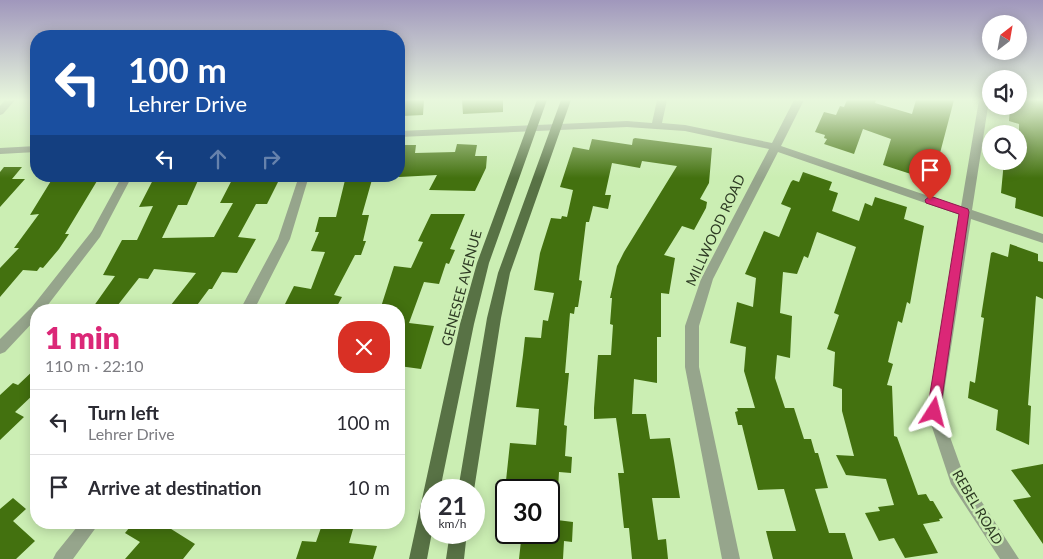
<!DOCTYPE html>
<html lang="en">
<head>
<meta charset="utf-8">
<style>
  body { margin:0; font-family:Lato,sans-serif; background:#f2f2f3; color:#2b2b33; height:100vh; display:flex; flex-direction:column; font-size:19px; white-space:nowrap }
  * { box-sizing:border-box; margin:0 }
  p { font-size:16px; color:#7c7c81 }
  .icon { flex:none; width:28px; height:28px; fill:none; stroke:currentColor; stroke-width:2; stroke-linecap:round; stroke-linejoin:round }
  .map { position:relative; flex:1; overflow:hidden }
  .panel { position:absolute; left:30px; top:304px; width:375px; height:225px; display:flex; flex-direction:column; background:#fff; border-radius:20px; box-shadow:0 2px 12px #0003 }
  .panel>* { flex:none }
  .hud { position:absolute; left:30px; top:30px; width:375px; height:152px; border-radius:20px; box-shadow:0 2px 12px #0003; background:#1a4fa0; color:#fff; overflow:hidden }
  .needle { width:32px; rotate:31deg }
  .tools { position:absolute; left:982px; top:15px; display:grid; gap:10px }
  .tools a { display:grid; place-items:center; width:45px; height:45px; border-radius:50%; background:#fff; box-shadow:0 2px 12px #0003; font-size:25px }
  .speed { position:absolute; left:420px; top:479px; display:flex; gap:10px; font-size:25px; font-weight:700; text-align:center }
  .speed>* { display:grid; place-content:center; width:65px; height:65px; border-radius:50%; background:#fff; box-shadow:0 2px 12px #0003; line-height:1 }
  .speed small { font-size:12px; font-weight:400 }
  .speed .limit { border:2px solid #111; border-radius:8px; background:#fff; color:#111 }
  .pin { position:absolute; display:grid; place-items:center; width:42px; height:42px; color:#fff; margin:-51px -21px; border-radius:50% 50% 50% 0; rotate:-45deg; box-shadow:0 0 5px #0007 }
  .pin .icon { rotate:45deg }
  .me { position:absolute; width:55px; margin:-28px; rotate:9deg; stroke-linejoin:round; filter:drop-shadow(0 0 4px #0008) }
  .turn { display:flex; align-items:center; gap:18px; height:105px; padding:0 15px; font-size:22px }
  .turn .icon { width:65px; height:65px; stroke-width:2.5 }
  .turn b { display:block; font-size:35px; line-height:42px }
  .lanes { display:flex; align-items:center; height:48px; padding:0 15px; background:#0003; justify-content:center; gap:25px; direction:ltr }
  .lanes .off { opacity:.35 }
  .round { display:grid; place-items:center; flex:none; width:52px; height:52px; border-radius:20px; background:#f2f2f3 }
  .head { display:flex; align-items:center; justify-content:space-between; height:85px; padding:0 15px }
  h1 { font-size:30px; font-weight:800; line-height:38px; color:#db2777 }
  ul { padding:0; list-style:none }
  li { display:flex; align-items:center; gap:15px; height:65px; padding:0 15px; border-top:1px solid #e1e1e2 }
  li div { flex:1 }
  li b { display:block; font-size:19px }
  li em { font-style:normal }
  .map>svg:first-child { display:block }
  .building { fill:#43710f }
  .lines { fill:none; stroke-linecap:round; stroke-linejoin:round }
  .minor { fill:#96a58c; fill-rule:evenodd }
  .major { fill:#587245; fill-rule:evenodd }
  .route { fill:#db2777; stroke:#8e194d }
  .labels { text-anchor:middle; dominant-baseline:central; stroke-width:5; stroke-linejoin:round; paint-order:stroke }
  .street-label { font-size:14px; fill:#2e3b24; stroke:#cbeeb3 }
</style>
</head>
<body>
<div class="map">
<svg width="1043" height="559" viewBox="0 0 1043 559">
  <rect width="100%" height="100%" fill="#cbeeb3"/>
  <path class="building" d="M410,100H424L423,115L402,116L403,102Z
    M462,100H503V112L463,114Z
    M847,100H876L875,103L912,114L916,100H954L935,172L916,167L914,175L883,165L891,139L863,129L854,154L824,144L827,139L824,138L825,135L815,132L824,112L836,115L840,106L844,107Z
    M1019,100H1043V217L1015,208L1016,198L1001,193L1004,161H1019V124L1009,121L1010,106H1019Z
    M635,138L712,148L709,183L700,199L707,202L706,208L694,230L682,226L664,255L675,258L669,294L661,293V337H657V383L634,379L632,414H646L650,439L670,438L674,461L680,498H652L658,540L666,539L668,559H632L629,528H624L618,473H624L616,418L594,419V408L598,355H611L613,325L610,324L612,298H610L617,266L624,252L677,166L642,161L640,168L612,163L605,195H611L608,209L593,206L589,222H586L579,280L582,281L578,307H575L574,314L570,313L565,373H569L564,425L567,426L565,456L572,457L571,473L559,472L558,490H505L510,443L536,445L539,409L516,407L523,355L525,337L541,338L543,320L548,321L554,293L534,290L540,253L551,218L561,219L562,216L567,217L573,190L560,187L573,147L589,150L592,139L632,145L633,139Z
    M457,144L477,145L475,156H487L486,168L475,191L429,190L437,175L399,177L400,145H416L415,153L455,152Z
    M4,167H22L12,179H25L0,207V172Z
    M803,172L832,182L829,190L838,193L832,211L859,221L865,203L872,206L875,197L907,207L904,219L924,226L910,304L907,302L902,323L898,321L888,362L893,364L887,385L892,386L894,436L897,437L918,495L926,494L930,501H933L943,518L939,519L940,521L923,524L938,553L905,558L894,538L879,541L865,513L880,511L878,507L894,505L886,479L846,475L836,455L854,456L842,411V389L833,386L835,352L827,349L839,315L834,313L856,247L817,232L808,258L804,256L797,274L783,272L780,313L792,316L790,358L777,355L775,378L785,408H794L804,439H811L815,453H818L828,488L815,489L829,533H845L853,559H773L766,531H796L784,489L758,490L742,425H738L735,412L738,411L737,408H755L744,371L746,347L730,343L737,302L753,307L756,278L745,274L764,231L779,237L791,208L781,204L791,182L793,180L799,182Z
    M54,176H100L65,234H69L59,249L43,268L40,267L37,271L23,270L0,297V268L19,248H14L39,214L30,215Z
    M155,176H200L187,205H178L162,238L214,237L233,203H220L234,176H281L267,204H256L238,237L256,239L237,273L222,272L212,289H209L195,308L167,310L196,273L154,269L148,279L139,278L114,310H91L115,276L103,275L122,240H137L153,206L139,207Z
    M346,176H373L362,215H369L363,241H366L361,255H355L334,295L342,297L335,310H282L294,286L311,289L325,252L311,251L319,232H315L319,217H336Z
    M431,214H465L450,249L455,250L449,264L446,263L439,284L424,282L409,323L434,326L421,369L399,366V310H380L394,266L411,268L423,242L418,241Z
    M1010,244L1038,254V261L1043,262V299L1036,296L1028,405L1031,406L1029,445L996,430L998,410L968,398L970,381L975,383L984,318L981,317L991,253L993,252L1008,257Z
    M36,368V392L15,412L24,417L0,440V395L13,383L18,385Z
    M1043,464V544L1013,500L1031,497L1011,470Z
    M13,498L26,509L13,521L35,541L16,559H0V509Z
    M549,519L573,522L572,542L564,541L563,559H519L522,532H549Z
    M134,522H160L195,544L183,559H125L140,542L125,533Z
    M323,522H355L349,543L377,546L373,559H296L302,541L316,542Z"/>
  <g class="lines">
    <path class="minor" d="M5,100H15L3,114L0,115V106Z
      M657,100H667L662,123L685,125L772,143L794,100H804L781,146L961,207L979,100H989L972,210L1043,234V243L971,219L941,412L963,473L1019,559H1000L951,484L927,412L960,215L778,152L713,279L699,326V367L740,559H722L685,367V326L701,279L769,149L685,131L627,127L399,137V131L627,121L652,123Z
      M36,146V152L0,154V148Z
      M122,176H132L100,237L44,310H36V319L5,352L0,354V339L32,307L92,231Z
      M299,176H309L290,239L254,310H240L278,239Z
      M81,522H100L73,559H53L56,553Z"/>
    <path class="major" d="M537,100H547L489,263L474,324L440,490H431L432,532L427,559H409L460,324L477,263Z
      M561,100H571L510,273L501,318L474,490H458L487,318L498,273Z
      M450,532H467L464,559H446Z"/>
  </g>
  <linearGradient id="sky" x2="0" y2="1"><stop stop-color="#a097bc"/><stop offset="0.56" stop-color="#e8f7dd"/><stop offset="1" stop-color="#e8f7dd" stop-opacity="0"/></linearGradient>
  <rect width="1043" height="178" fill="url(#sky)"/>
  <path class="route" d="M930,196L968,209L969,212L940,412L939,416L934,418L929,416L927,412L959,214L926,203L925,200Z"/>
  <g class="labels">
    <g class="street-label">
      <text transform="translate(715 230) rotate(-65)">MILLWOOD ROAD</text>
      <text transform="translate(461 288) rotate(-75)">GENESEE AVENUE</text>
      <text transform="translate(978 507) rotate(59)">REBEL ROAD</text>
    </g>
  </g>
</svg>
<div class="tools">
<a><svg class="needle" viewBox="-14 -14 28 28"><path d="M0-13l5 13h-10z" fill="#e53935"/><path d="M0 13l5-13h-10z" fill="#7c7c81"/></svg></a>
<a><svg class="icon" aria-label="sound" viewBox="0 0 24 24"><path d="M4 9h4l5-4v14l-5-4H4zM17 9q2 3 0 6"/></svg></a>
<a><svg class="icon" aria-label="search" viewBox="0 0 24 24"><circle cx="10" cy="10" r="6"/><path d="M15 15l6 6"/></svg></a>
</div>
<div class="speed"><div>21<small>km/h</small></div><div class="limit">30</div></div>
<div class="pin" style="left:930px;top:200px;background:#d93025"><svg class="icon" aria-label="arrive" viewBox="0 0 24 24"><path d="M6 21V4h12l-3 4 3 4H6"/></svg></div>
<svg class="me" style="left:934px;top:412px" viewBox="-20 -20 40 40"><path d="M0-17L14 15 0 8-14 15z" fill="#db2777" stroke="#fff" stroke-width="4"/></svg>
<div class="hud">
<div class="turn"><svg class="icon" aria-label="left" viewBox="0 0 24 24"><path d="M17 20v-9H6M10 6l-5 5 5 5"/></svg><div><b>100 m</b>Lehrer Drive</div></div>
<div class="lanes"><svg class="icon" aria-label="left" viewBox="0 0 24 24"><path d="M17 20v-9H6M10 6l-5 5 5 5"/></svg><svg class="icon off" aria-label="ahead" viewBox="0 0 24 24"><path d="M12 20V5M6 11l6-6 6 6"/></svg><svg class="icon off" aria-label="right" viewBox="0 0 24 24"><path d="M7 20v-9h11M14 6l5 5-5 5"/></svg></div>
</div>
<section class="panel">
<div class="head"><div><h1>1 min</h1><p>110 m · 22:10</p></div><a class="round" style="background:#d93025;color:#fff"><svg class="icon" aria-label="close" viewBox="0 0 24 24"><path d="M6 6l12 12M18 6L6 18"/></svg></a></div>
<ul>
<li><svg class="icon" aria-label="left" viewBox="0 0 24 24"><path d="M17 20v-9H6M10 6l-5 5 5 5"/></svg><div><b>Turn left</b><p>Lehrer Drive</p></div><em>100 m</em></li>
<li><svg class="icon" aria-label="arrive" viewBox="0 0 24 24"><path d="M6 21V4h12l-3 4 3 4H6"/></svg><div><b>Arrive at destination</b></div><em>10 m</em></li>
</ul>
</section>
</div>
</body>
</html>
